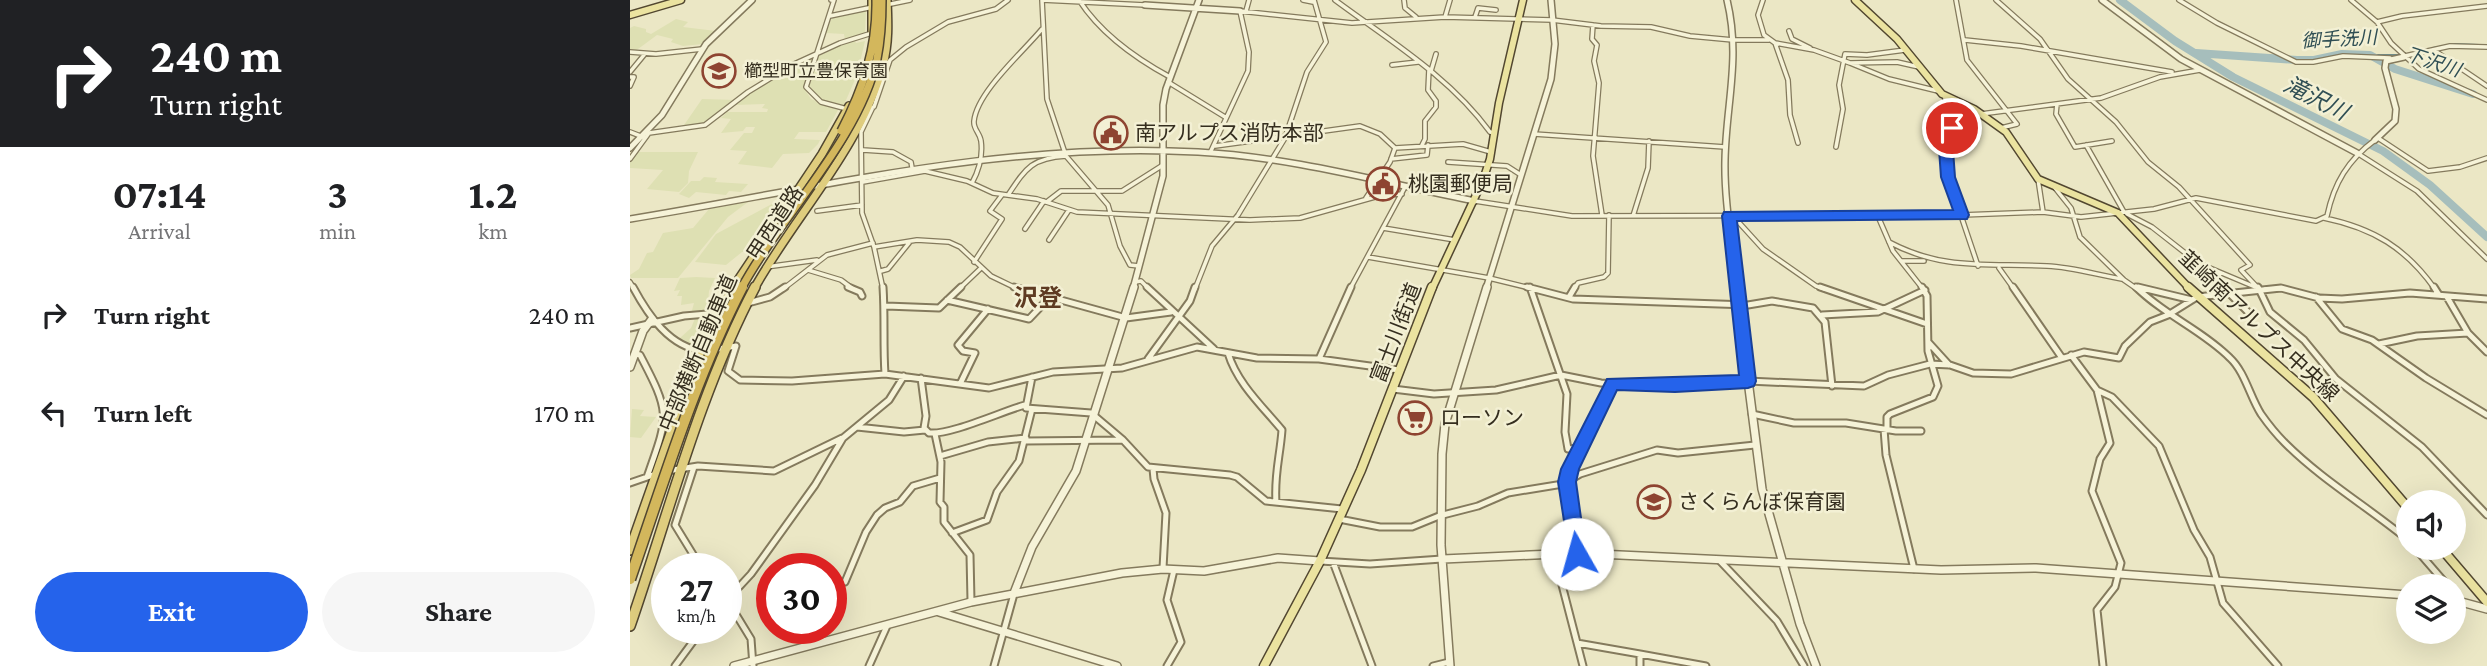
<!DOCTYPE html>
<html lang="en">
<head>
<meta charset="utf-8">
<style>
  body { margin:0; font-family:"Crimson Pro","Noto Sans JP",serif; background:#f6f6f6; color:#202124; height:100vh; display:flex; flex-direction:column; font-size:26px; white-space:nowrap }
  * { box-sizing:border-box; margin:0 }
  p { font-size:23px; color:#757577 }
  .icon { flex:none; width:38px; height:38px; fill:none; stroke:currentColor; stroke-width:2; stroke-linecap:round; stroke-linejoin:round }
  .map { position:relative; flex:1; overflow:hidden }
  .sheet { display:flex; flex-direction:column; background:#fff; width:630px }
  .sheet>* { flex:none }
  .hud { background:#202124; color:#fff; overflow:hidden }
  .controls { position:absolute; left:1766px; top:490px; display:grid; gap:14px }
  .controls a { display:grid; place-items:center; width:70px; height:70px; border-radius:50%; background:#fff; box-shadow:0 7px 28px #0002; font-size:35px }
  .speed { position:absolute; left:21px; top:553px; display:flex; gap:14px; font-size:35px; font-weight:700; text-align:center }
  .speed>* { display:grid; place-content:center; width:91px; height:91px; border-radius:50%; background:#fff; box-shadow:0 7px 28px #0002; line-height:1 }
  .speed small { font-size:18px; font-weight:400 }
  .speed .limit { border:10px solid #d22; background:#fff; color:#111 }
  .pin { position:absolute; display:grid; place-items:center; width:60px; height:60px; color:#fff; margin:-30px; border:4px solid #fff; border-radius:50%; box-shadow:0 2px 7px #0007 }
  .me { position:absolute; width:77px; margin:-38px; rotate:353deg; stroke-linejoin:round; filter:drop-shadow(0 0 5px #0008) }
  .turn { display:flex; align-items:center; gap:24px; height:147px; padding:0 35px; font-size:32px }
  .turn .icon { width:91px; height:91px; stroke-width:2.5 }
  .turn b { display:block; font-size:49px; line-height:60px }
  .eta { display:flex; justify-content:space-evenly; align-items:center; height:119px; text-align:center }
  .eta b { font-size:42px; font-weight:700; line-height:49px }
  .cta { display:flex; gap:14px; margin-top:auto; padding:14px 35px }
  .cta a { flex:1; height:80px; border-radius:42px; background:#2563eb; color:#fff; font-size:28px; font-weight:700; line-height:80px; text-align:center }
  .cta a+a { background:#f6f6f6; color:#202124 }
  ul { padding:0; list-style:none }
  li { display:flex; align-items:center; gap:21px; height:98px; padding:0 35px }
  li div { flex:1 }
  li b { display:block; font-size:26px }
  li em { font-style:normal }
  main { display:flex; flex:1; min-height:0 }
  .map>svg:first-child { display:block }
  .farmland { fill:#dee0b3 }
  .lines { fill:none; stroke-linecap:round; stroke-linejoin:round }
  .stream { stroke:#6e8c8a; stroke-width:2 }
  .river { stroke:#a6bebc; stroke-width:8 }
  .minor-far1-casing { stroke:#847a5d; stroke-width:6 }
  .minor-casing { stroke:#847a5d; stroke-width:9 }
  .tertiary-far1-casing { stroke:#847a5d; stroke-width:8 }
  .tertiary-casing { stroke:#847a5d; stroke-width:10 }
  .primary-far1-casing { stroke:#524730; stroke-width:9 }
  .primary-casing { stroke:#524730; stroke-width:11 }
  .trunk-far1-casing { stroke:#524730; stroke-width:10 }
  .trunk-casing { stroke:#524730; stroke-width:12 }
  .minor-far1 { stroke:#f6f3d8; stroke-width:3.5 }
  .minor { stroke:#f6f3d8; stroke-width:5 }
  .tertiary-far1 { stroke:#f6f3d8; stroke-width:5 }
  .tertiary { stroke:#f6f3d8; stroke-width:7 }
  .primary-far1 { stroke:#ebe3a0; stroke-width:6 }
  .primary { stroke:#ebe3a0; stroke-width:8 }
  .trunk-far1 { stroke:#dfcd7e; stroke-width:7 }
  .trunk { stroke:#dfcd7e; stroke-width:9 }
  .motorway-bridge-far1-casing { stroke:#524730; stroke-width:10; stroke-linecap:butt }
  .motorway-bridge-casing { stroke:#524730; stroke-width:13; stroke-linecap:butt }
  .motorway-bridge-far1 { stroke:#d3b75c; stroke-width:7 }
  .motorway-bridge { stroke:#d3b75c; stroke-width:10 }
  .route { fill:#2563eb; stroke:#184099; stroke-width:2 }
  .labels { text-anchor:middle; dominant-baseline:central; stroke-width:5; stroke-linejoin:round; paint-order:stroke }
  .far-poi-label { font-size:18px; fill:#352e1f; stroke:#f3f0d4; text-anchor:start }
  .far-water-label { font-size:19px; font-style:italic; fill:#304f54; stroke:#f3f0d4 }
  .poi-label { font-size:21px; fill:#352e1f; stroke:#f3f0d4; text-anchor:start }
  .street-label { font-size:21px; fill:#352e1f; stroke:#f3f0d4 }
  .water-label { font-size:23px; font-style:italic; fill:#304f54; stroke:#f3f0d4 }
  .quarter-label { font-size:24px; font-weight:bold; fill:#5e3b22; stroke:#f3f0d4 }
</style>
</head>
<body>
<main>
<section class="sheet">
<div class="hud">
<div class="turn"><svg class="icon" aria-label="right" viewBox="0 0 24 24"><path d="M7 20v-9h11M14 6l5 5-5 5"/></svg><div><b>240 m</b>Turn right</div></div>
</div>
<div class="eta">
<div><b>07:14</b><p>Arrival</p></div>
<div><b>3</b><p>min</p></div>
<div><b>1.2</b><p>km</p></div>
</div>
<ul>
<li><svg class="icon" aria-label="right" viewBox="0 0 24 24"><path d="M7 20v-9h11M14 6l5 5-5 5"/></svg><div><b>Turn right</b></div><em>240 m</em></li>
<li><svg class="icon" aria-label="left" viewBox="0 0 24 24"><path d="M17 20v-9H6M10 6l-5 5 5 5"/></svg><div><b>Turn left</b></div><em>170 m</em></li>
</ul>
<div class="cta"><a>Exit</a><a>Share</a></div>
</section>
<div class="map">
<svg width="1857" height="666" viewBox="0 0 1857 666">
  <rect width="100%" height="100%" fill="#ebe7c5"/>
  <path class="farmland" d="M236,9L235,33L215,40L214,34L196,33L202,17Z
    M46,19L58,22L53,27L86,31L73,44L53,46L41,42L43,39L27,35L4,52L0,51V28L4,26L16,29V32L21,34Z
    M224,39L226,43L235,41L227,75L213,107L192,101L179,86L187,57Z
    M181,59L174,88L181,99L208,110L196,132H169L164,139L190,140L188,144L179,153L153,154L142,168L108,164L117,151L100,150L114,133H122L125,127H116L113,131L91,133L101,119L91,118L97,112H137L138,109L132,108L135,104L105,105L119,93Z
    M72,99L107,100L76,124L52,128Z
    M7,152H68L59,171L58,183L49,192L17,189L33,170L0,168V163Z
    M74,177L87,178L85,182L118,184L111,192L99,191L96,195L66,192L59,198L49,194L61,181H70Z
    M118,202L98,217L48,278H1L0,275L9,269L17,253L23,252L33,233L63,228L79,209Z
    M142,204L148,207L116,252H112L96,265L65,262L86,234Z
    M66,277L85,278L79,291L77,313L61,314L64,303L51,305L52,296H47L50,290L44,291L50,278Z
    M66,316H82L67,348L50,338L61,328Z
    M2,409L14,410L10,416L26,417L11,438L0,437Z"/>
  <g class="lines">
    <path class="stream" d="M1803,48L1825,44L1849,45
      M1740,55H1773"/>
    <path class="river" d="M1490,0L1545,41L1603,77L1753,151L1800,185L1857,237
      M1566,53L1667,60H1684L1712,54L1740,55L1765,69L1843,94"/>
    <defs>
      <path id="minor-far1" d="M201,0H204L176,87L191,102L217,109
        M412,0L417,99L436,156L478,205L490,246L500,265L509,266
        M412,0L515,5
        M449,0C471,34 505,58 540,77
        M673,0L683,2
        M705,0C759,40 820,77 860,132L864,133
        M774,0L775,8L786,17
        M1133,0L1128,15L1134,35L1145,43L1184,50L1220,63L1267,62L1289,67
        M1326,0L1337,60L1387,124L1371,128
        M1366,0L1410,39L1438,79L1486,122L1518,162L1549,187L1620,265L1611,270L1629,289
        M1549,0L1587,23L1666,62H1683L1713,56L1760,58
        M1721,0L1747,22L1761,43L1789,69L1857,100
        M256,5L280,0
        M616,11L619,0
        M200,16L243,7
        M815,17L820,0
        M845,17L848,8L866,10
        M1747,22L1772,16L1857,6
        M963,25L962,39L967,45L964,61L969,83L963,156L972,215
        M1159,31L1162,39L1180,48
        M1335,40L1391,46L1542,72
        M1145,43L1158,80L1160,115L1168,143
        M1805,51L1857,86
        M0,52L26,54L72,49
        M1775,56L1820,46L1857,47
        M1220,63L1259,79L1308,91
        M762,65L788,62
        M801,71L806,54
        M0,72L14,55
        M0,77H4L0,86
        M538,82L595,117
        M1315,96V116L1325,138L1316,149L1318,177L1348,266
        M1427,104L1426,114L1445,147L1482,141
        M243,107L231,132L232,213L244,247L253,289
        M237,108L244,107L260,60L276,47L318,22L366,9L378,0
        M1351,114L1471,98L1530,77L1570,70
        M0,132L13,137
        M904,134L1095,147
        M1748,138L1798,171L1830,167L1857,158
        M792,145L795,139V121L806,107V101L798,90L799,69
        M1456,145L1494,212
        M585,146L730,126L750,134L765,148
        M1206,147L1213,109L1209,85L1215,54L1237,55L1275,50
        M765,148L833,144L861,152
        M233,150L263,152L281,162L283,173
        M580,153L618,71L619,52L610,11L722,23L815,17L922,20L971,26L1021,27L1060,36L1103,40H1139
        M1727,153L1787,191L1857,259
        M0,159L19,133L75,125L118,92L162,65L210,43L242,33
        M761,159L797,155L798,145
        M818,162L877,166L891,175
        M1408,179L1413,212
        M233,182L295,171L337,181L363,193L407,199L447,212L620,220L670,218L752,195L772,194
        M342,183C349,170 353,156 351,141C350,133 343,129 344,121C347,92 393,52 412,29
        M1425,188L1441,208L1450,237L1494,280L1507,289
        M378,195C396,168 402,158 436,156
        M736,198L760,162L765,148
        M418,201L431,191H492L533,165
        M845,201L942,216L1332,215L1413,212L1451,217L1524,209L1566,198L1686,221L1697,216C1704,183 1718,160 1745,140
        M187,211L232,205
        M1247,214L1263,251L1293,289
        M1497,214L1522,227L1568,263L1625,287
        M1003,216L1018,168L1019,141
        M1103,216L1133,249L1186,286L1195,289
        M1694,218C1743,228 1776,248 1805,289
        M753,228L825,240
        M395,229L414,201
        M419,240L439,210
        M1259,242C1313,271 1359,263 1417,266C1443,267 1467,275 1492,279
        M244,247L287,240L319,242L330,247L361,276L388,289
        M738,257L859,278L904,289
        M1272,261H1294
        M344,262L372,219L360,211L372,195
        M136,267L187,260
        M1369,268L1384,289
        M178,270L211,280L223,289
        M251,271L258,269L279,243
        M1591,273L1585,279L1595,289
        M0,282L4,289
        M505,282L511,281L519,289
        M1506,287L1516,289
        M153,289L197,255L243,243
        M329,289L351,268
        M565,289L582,246L608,215L655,138L677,72L696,42L684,0
        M720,289L775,187
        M944,289L948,283L974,277L978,273L979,215
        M1635,289H1656"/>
      <path id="minor" d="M3,287C18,315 40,348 74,351
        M218,287L230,292L232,296
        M253,287C255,317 253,345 255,374
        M384,287L496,318L541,312
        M517,287L584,349
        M897,287L943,299L1118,305L1142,301L1183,308L1195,322L1202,386
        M900,287L937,394L935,432L938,449L949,448
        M1190,287L1297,324
        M1383,287L1432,358
        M1506,287C1534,315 1572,330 1600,358C1615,372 1620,397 1631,414C1638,424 1647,435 1655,443C1692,480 1738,507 1778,540
        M1508,287L1562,300
        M1593,287L1618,312
        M1628,287L1640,312L1674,340L1706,379L1792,447L1857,515
        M1804,287L1809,295
        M939,297L945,287
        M1686,297L1712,329L1742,340L1796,378L1857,415
        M1817,297L1838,333L1857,352
        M317,300L399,319L419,298
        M118,303L140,297L155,287
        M256,306L309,308L331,287
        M1192,315L1248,312L1295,290
        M0,328L54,316L89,313
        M1299,343L1319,365
        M1749,344L1787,336L1838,333
        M82,350L106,346L98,371L110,380L162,381L255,374L359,388L423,372L492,368L567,347L627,358L689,359L769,370
        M598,353C607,383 632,406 652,430C650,457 644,475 646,502
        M6,354L10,355C41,414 39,415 17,477
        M1441,355L1467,390L1480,443L1470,459L1462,491L1491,563L1485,587L1467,610L1473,666
        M518,359L560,301L565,287
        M689,359L721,287
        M402,377L396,408L461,413L493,440L518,467L600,475L607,477L636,501L712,509
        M291,378L296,416L294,428L299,433C321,435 370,412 395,405
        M331,382L345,353L333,351L328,345L358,309
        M763,389L804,394L866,390L931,375L971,383L1009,385L1118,381L1234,386L1258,375L1300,364L1320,365L1343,373L1381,374L1454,352L1489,358L1495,346L1520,322L1538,315L1567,297L1651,288L1689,298L1712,299L1780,293L1857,299
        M1467,390L1482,397L1529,446L1564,530L1580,557L1593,603L1648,666
        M1122,414L1164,423H1216L1266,431H1291
        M227,427L274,432L295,430
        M1254,429L1256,455L1284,569
        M1257,430V417L1260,414L1303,397L1308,386L1298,351L1297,296L1292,287
        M305,434L311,462L310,502L314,507V522L340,555L341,601
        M396,441L492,440
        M310,456L358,442L396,438
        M64,467L45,525L72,569
        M523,469L524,479L536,513L533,568
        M37,471L68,466L144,471L212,438
        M0,483L26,474
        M709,519L750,527H782L809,516L848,506L878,493L933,484L950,474L1027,450L1048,453L1125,445
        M322,533L357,520L367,492L389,461L402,409
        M1785,548L1818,586
        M946,553L937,482L940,469L982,384
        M924,554L953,666
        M690,561L740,564L812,559
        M1090,561L1147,621L1174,666
        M703,562L742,666
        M215,582L236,532L247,515L255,508L270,502L283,486L310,478
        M96,598L121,639L123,666
        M96,601L121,574L185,485L213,438L259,400L274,376
        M947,643L1010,654V666
        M1010,654L1076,666
        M45,666L73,628
        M239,666L257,626
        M364,666L384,594
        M537,666L551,642L537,600L544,570
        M803,666L819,662"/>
      <path id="tertiary-far1" d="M1097,0C1111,58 1096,104 1095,160C1094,203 1103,247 1107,289
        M1472,0L1551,59L1727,153
        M515,5L610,11
        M1745,140L1765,121L1766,109L1755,68L1756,61L1774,57
        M0,148L32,115L76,44L122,0
        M0,219C190,188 373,141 568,152C662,157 754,183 845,201
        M503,289L533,176V105L536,89L569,0
        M856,289L921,79L925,44L921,0"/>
      <path id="tertiary" d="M1106,287L1132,489L1170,624L1186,666
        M0,367L13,331L22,319
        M813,559L947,553L1311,570L1406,568L1778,595
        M384,593L402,547L446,471L504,287
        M1824,600L1857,609
        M309,612L487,666
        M104,666L341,602L492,573L533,569L574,571L648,558L690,561
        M820,666L811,545L812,454L815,424L857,287"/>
      <path id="primary-far1" d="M1225,0L1267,39L1312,94L1344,109L1376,132L1408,179L1488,213L1560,289
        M0,15L51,0
        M802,289L853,180L860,159L869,103L893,0"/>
      <path id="primary" d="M1558,287L1683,397L1778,508
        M1811,548L1857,602
        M634,666L690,561L731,470L802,287"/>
      <path id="trunk-far1" d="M242,0V31
        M102,289L192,154L219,106
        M124,289C165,215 231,148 253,65C259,43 258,22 257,0"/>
      <path id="trunk" d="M0,550L58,385L103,287
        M0,626C39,513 69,393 125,287"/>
    </defs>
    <use href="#minor-far1" class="minor-far1-casing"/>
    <use href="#minor" class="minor-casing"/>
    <use href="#tertiary-far1" class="tertiary-far1-casing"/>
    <use href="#tertiary" class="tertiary-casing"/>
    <use href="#primary-far1" class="primary-far1-casing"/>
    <use href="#primary" class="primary-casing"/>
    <use href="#trunk-far1" class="trunk-far1-casing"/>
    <use href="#trunk" class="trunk-casing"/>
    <use href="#minor-far1" class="minor-far1"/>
    <use href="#minor" class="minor"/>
    <use href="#tertiary-far1" class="tertiary-far1"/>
    <use href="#tertiary" class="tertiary"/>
    <use href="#primary-far1" class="primary-far1"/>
    <use href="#primary" class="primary"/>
    <use href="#trunk-far1" class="trunk-far1"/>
    <use href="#trunk" class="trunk"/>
    <defs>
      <path id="motorway-bridge-far1" d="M211,131C233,89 247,48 246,0
        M111,289C151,215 229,140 247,59C251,39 252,20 252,0"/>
      <path id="motorway-bridge" d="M0,579C34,481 64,380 112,287"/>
    </defs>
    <use href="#motorway-bridge-far1" class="motorway-bridge-far1-casing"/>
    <use href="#motorway-bridge" class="motorway-bridge-casing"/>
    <use href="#motorway-bridge-far1" class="motorway-bridge-far1"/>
    <use href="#motorway-bridge" class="motorway-bridge"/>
  </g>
  <path class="route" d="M1322,123L1326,125L1332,138L1323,150L1325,177L1339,215L1337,219L1107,221L1126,381L1124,386L1118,388L1045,392L987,390L949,469L946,482L956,554L953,560L947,562L940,560L928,482L931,469L977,379L1109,375L1092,216L1094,212L1323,210L1311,177L1309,149L1318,137L1315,128Z"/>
  <defs>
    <symbol id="school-ring" viewBox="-11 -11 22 22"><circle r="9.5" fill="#f3f0d4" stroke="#8e4431" stroke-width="1.5"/><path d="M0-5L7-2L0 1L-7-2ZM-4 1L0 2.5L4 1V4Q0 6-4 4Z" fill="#8e4431"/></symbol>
    <symbol id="civic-ring" viewBox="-11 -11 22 22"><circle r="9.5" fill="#f3f0d4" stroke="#8e4431" stroke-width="1.5"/><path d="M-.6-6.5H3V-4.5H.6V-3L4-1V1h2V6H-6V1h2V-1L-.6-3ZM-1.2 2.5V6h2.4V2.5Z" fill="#8e4431"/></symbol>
    <symbol id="supermarket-ring" viewBox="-11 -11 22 22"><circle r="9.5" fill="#f3f0d4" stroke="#8e4431" stroke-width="1.5"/><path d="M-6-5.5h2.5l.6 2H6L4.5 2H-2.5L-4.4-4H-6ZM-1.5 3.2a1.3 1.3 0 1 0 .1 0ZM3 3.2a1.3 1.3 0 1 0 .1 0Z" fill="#8e4431"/></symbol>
  </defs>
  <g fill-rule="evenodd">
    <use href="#school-ring" x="70" y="52" width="38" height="38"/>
    <use href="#civic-ring" x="462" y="114" width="38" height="38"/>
    <use href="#civic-ring" x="734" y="165" width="38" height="38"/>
    <use href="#supermarket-ring" x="766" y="399" width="38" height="38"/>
    <use href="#school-ring" x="1005" y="483" width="38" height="38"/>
  </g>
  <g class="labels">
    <g class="far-poi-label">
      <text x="114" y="71">櫛型町立豊保育園</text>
    </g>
    <g class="far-water-label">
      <text transform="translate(1709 39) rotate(-3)">御手洗川</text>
      <text transform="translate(1803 62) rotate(18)">下沢川</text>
    </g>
    <g class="poi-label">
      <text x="505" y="133">南アルプス消防本部</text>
      <text x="778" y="184">桃園郵便局</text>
      <text x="810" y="418">ローソン</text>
      <text x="1048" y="502">さくらんぼ保育園</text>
    </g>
    <g class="street-label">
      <text transform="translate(145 223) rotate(-57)">甲西道路</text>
      <text transform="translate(1629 326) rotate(43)">韮崎南アルプス中央線</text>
      <text transform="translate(766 333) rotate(-69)">富士川街道</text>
      <text transform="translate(68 353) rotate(-67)">中部横断自動車道</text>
    </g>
    <g class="water-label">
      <text transform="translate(1686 98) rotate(27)">滝沢川</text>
    </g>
    <g class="quarter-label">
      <text x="408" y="297">沢登</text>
    </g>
  </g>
</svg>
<div class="controls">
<a><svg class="icon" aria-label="sound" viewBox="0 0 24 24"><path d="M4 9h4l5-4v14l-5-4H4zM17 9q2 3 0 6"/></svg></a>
<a><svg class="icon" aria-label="layers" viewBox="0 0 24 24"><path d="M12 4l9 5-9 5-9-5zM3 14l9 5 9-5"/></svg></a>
</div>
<div class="speed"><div>27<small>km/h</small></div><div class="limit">30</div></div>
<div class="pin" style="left:1322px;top:128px;background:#d93025"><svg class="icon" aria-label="arrive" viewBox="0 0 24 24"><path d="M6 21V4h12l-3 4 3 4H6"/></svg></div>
<svg class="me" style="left:947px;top:554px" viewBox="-20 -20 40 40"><circle r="19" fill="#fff"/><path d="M0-13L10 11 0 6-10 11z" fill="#2563eb"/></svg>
</div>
</main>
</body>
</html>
